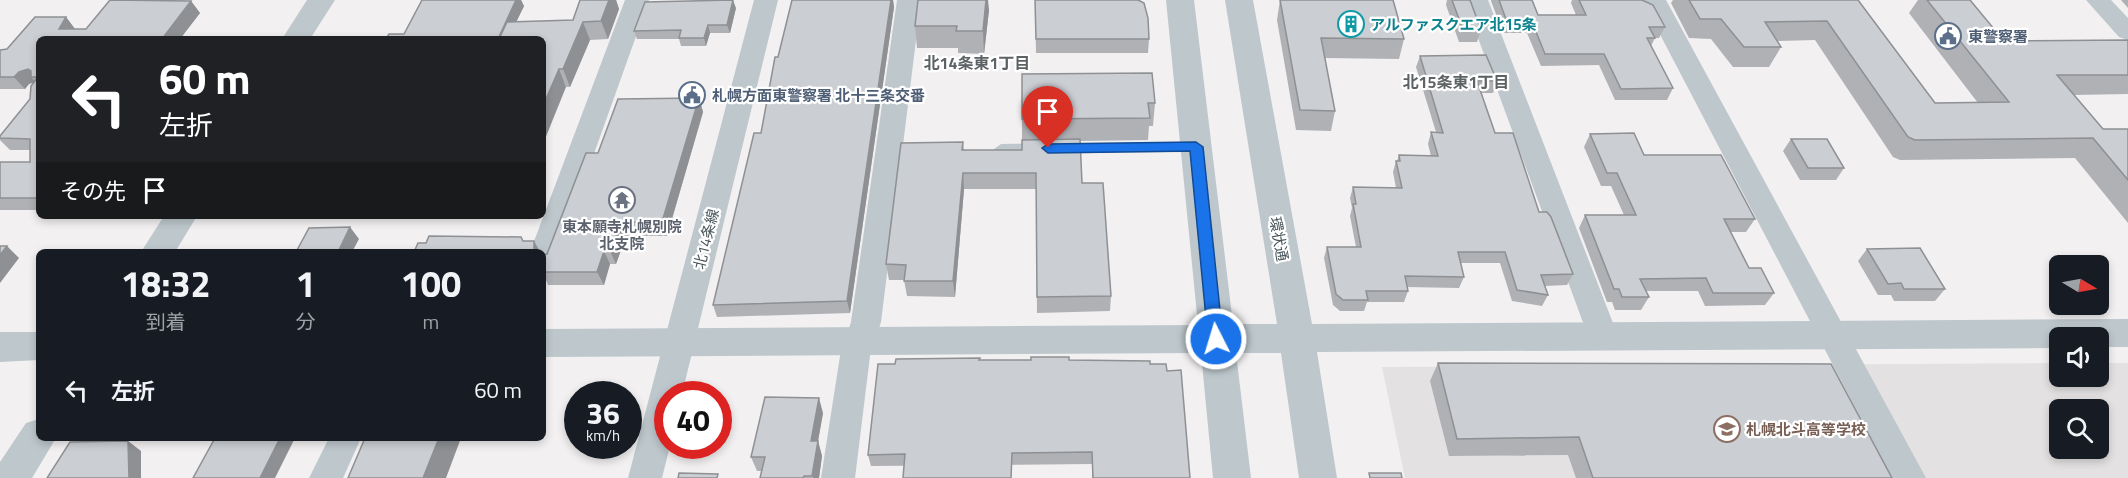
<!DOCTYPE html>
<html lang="ja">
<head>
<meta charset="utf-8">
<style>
  body { margin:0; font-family:"Titillium Web","Noto Sans JP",sans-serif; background:#242831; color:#f1f3f6; height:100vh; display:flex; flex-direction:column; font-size:22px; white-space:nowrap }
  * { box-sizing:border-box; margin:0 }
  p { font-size:20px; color:#9ea1a6 }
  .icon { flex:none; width:33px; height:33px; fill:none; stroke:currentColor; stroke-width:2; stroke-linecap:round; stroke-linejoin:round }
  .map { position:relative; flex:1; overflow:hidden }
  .details { position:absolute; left:36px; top:249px; width:510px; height:192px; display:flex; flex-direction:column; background:#171b24; border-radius:9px; box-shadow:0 3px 9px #0003 }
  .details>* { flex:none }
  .hud { position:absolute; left:36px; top:36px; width:510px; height:183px; border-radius:9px; box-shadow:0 3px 9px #0003; background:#202124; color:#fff; overflow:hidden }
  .needle { width:39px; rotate:100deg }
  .tools { position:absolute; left:2049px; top:255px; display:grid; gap:12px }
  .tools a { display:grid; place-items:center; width:60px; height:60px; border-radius:9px; background:#171b24; box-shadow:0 3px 9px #0003; font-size:30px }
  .speed { position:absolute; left:564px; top:381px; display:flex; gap:12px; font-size:30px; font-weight:700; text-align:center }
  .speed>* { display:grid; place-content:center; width:78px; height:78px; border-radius:50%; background:#171b24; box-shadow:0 3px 9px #0003; line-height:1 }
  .speed small { font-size:15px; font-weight:400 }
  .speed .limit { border:9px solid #d22; background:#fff; color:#111 }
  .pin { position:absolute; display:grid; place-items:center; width:51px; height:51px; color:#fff; margin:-62px -26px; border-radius:50% 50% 50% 0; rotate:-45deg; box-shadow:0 0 6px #0007 }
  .pin .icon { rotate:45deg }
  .me { position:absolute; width:66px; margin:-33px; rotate:355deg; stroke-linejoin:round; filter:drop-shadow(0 0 4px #0008) }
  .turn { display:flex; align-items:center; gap:21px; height:126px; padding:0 24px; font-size:27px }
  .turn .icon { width:78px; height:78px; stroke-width:2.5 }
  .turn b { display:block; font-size:42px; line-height:51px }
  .then { display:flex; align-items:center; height:57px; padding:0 24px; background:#0003; gap:12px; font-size:22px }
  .eta { display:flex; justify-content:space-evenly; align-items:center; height:102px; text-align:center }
  .eta b { font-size:36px; font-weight:700; line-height:42px }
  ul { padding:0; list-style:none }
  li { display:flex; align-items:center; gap:18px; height:78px; padding:0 24px }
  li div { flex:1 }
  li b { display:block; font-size:22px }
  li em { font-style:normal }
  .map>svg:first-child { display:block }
  .education { fill:#e3e1e2; fill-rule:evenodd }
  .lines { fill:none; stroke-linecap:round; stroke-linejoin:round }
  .service { fill:#bdc7cc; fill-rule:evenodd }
  .minor { fill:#bdc7cc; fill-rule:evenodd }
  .tertiary { fill:#bdc7cc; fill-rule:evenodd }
  .wall { fill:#afb1b5 }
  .shaded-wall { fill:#8e9093 }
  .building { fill:#cbced2; stroke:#8e9093; stroke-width:1.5 }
  .route { fill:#1a73e8; stroke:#114b97; stroke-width:1.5 }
  .labels { text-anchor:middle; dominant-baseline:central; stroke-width:4.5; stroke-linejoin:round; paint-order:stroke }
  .culture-label { font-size:15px; font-weight:bold; fill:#0d838f; stroke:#fff; text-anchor:start }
  .service-label { font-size:15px; font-weight:bold; fill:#4e5e75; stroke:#fff; text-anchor:start }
  .worship-label { font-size:15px; font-weight:bold; fill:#5b616d; stroke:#fff }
  .street-label { font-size:15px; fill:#4a575c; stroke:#fff }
  .education-label { font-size:15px; font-weight:bold; fill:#785e54; stroke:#fff; text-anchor:start }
  .neighbourhood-label { font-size:16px; font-weight:bold; fill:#5d6264; stroke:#fff }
</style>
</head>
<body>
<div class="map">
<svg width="2128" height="478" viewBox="0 0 2128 478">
  <rect width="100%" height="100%" fill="#f2f0f1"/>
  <path class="education" d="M2059,363L2060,376H2098L2099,363H2128V478H1405L1382,367ZM2060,410H2098V448H2060Z"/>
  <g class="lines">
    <path class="service" d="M1196,142L1203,147L1196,152L1001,154L994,149L1001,144Z"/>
    <path class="minor" d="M625,0H649L557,257L553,265L543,268V252H530Z
      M754,0H778L682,394H668V446H670L662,478H628Z
      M897,0H921L881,322L870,356L855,478H821L840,356L851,322Z
      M1464,0H1488L1618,336L1614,345L1603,348L1592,345L1588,336Z
      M1642,0H1666L1926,478H1892Z
      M2086,0H2111L2128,18V40L2119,37Z
      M329,438H361L343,478H309Z"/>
    <path class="tertiary" d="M307,0H335L310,39H282Z
      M1166,0H1194L1233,324H1277L1225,0H1253L1312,324L2128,319V347H2098V338H2060V348L1317,352L1337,478H1299L1281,353H1236L1251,478H1213L1201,353L543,357V329L1198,325Z
      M164,216H197L175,252H141Z
      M0,332H39V360L0,362Z
      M39,419V438H56L32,478H0V462L26,423Z"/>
  </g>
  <path class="wall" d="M110,0L191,1L200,13L180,39H39V210H0V162H30V150H10L0,140V136L30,99L31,86L34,82L29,84L25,89H0V50L7,49L35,17H66L75,29H86Z
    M422,0H521L524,6L516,22L573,20L580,0H616L619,9L608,39L590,40L570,87H566L543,39H386L404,34Z
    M792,0H893L894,7L850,313L717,317L713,305L761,133L778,57Z
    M1035,0L1149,39L1148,53H1036Z
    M1280,0L1404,39L1399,59L1325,58L1335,111L1331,131L1296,130L1277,20Z
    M1447,0H1470L1481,30L1477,42H1459L1446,5Z
    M1491,0H1532L1538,15H1576L1571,3L1572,0H1642L1665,27L1659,38H1655L1651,46L1673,88L1667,100H1615L1599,65L1541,66L1527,33H1503L1491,1Z
    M1673,0H1858L1935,103H1978L1909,13L1918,0H1927L2004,41L2128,40V94L2074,95L2103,129H2128V223L2075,158L1900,160L1893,157L1815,40L1777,41L1781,47L1769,67H1733L1711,39L1689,38L1671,3Z
    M2121,0H2128V8Z
    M736,8L730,33H710L706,46H681L679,39H637L634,31Z
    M989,10L984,54L958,53V48H917L915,26Z
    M1420,56L1497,81L1493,93H1481L1495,133L1573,274L1567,285L1545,286L1548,295L1542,306L1512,301L1500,263H1460L1464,277L1459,288L1407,287L1408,291L1404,302H1367L1364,311H1340L1333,305L1324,258L1327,247H1356L1350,216L1352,208L1350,198L1353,187L1396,188L1393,172L1396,161H1397L1399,155L1431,156L1428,144L1431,132H1436L1416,67Z
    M1022,74L1155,103L1153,126H1149L1148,140L1080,141L1082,183L1111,296L1110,311L1037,313L1036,189H964L955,297L907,296L904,280H889L886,264L963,142L964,150H1022Z
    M699,98L703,112L667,236H626L616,264H610L604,285H548L546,280H543V255L547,254L598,153Z
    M1590,134L1644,155L1755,219L1746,232H1731L1749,268L1774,293L1765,305L1705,306L1698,291H1646L1649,297L1641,310H1615L1612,302H1607L1579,228L1585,215H1624L1611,186H1601L1584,147Z
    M1791,139L1844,168L1836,180H1800L1783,151Z
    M1867,249L1945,289L1935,301H1894L1891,295H1878L1858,261Z
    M980,360H1069L1150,364L1167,371L1190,478H1092V464L871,466L868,455Z
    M1438,363L1892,478H1576L1568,455L1449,456L1430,381Z
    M823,413L818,441L822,456L819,478H760L762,471H757L751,457Z"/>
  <path class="shaded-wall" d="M516,0H521L524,6L508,39H498Z
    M609,0H616L619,9L608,39L601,21Z
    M733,0L736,8L730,33L727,25Z
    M891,0H893L894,7L850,313L847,301Z
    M986,0H988L989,10L984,54L983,31Z
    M191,1L200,13L180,39H162Z
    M66,17L75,29L69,39L59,29Z
    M583,22L590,40L570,87L563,69Z
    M708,25L710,33L706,46L704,38Z
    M28,69L35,77H31L35,82L29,84L25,89L14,77L19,72Z
    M559,69L566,87L543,144V106Z
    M699,98L703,112L667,236L662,222Z
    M963,173L964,189L955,297L953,281Z
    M620,222L626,236L616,264L610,251Z
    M350,227L359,239L352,252H338Z
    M534,241L540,252H534Z
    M7,246L19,258L0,283V255Z
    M604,251L610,264L604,285L597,272Z
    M819,398L823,413L818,441L822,456L819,478H813L811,441Z
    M280,438H295L275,478H260Z
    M439,438H461L446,478H423Z
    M128,441L141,451V478H129Z"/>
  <path class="building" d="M110,0L191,1L162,39H39V198H0V162H30V139L0,138V136L30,99L31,86L38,77H31V71L28,69L19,72L14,77H0V50L7,49L35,17H66L59,29H86Z
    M422,0H516L498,39H386L389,34H404Z
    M580,0H609L601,21L583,22L563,69H559L543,106V39H499L507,22L573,20Z
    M733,0L727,25H708L704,38H679L681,30L634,31L645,2Z
    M792,0H891L847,301L713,305L754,133H761L775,57H778Z
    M918,0H986L983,31H956L957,26H915Z
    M1035,0H1138L1144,3L1148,18L1149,39H1036Z
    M1280,0H1393L1404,39L1321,38L1335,111L1300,110Z
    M1452,0H1470L1481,30H1463Z
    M1499,0H1532L1538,15H1586L1579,0H1642L1653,5L1665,27H1649L1655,38H1647L1673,88L1621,89L1604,54H1545L1532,22H1507Z
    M1689,0H1858L1935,103L2009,102L1927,0H1970L2004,41L2128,40V75H2057L2103,129H2128V180L2093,138L1915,140L1908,137L1827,21L1765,22L1781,47H1744L1721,19H1700Z
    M1486,55L1497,81H1477L1495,133H1513L1539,212H1547L1551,217L1573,274L1541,275L1548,295L1517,290L1505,252H1458L1464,277L1405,276L1408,291H1366L1368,300H1343L1336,294L1327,247H1361L1353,204H1356L1353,187L1402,188L1396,161H1400L1399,155L1438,156L1431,132L1443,133L1420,56Z
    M1152,73L1155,103H1148L1150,118L1022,119V74Z
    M699,98L662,222H620L610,251H604L597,272H543V255L547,254L586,153H598L618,99Z
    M1634,133L1644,155H1721L1755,219H1724L1749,268H1761L1774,293H1713L1706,278L1640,279L1649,297H1622L1619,289H1614L1585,215H1636L1617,173H1607L1590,134Z
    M1080,139L1082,183H1103L1111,296L1037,297L1036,173H963L953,281H904L906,265L886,264L901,143L963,142L962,150H1022V140Z
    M1791,139H1827L1844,168H1808Z
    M350,227L338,252H296L309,228Z
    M429,236L521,237L523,241H534V252H414L418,243H426Z
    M0,246H7L0,255Z
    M1920,248L1945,289H1904L1901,283L1888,284L1867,249Z
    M1031,357H1069V360L1150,361V364H1166L1167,371L1181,370L1190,478H1093L1092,452L1012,453L1011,478H903L905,454L868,455L878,364H895L896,359L980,358L979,360H1031Z
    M1438,363L1831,364L1892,478H1593L1579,437L1457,439Z
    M765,397L819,398L811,441H818L812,476H804L803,478H760L765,457H751Z
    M215,438H280L260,478H193Z
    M365,438H439L423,478H348Z
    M128,441L129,478H47L70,442Z
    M679,473L718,474L717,478H678Z
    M1369,473H1401L1402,478H1370Z"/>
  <path class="route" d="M1196,142L1203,147L1223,339L1221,343H1210L1208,339L1190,151L1048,153L1042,148L1048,144Z"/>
  <defs>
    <symbol id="building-ring" viewBox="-11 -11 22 22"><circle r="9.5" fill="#fff" stroke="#0f9aa8" stroke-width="1.5"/><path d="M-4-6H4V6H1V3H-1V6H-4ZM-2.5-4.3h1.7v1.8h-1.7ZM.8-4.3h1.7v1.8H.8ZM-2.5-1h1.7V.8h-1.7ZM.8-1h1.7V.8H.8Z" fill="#0f9aa8"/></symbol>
    <symbol id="civic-ring" viewBox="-11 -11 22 22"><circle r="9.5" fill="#fff" stroke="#5c6f8a" stroke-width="1.5"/><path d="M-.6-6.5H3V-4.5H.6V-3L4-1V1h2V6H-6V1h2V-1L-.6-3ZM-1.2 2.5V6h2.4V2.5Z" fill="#5c6f8a"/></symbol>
    <symbol id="temple-ring" viewBox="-11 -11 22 22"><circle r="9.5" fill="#fff" stroke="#6b7280" stroke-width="1.5"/><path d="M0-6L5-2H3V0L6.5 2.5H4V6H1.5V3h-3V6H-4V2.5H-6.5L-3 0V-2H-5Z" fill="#6b7280"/></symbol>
    <symbol id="school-ring" viewBox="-11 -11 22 22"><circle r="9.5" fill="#fff" stroke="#8d6e63" stroke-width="1.5"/><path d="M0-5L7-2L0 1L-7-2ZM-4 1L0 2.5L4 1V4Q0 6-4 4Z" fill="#8d6e63"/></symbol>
  </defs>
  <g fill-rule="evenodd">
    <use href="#building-ring" x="1336" y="9" width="30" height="30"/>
    <use href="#civic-ring" x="1933" y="21" width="30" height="30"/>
    <use href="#civic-ring" x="677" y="80" width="30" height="30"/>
    <use href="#temple-ring" x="607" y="185" width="30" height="30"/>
    <use href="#school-ring" x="1712" y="414" width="30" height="30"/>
  </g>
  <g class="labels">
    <g class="culture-label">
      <text x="1370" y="24">アルファスクエア北15条</text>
    </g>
    <g class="service-label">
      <text x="1968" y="36">東警察署</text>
      <text x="712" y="95">札幌方面東警察署 北十三条交番</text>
    </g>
    <g class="worship-label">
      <text x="622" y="226">東本願寺札幌別院<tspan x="622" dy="17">北支院</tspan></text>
    </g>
    <g class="street-label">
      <text transform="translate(706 239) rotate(-76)">北14条線</text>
      <text transform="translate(1279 239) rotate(80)">環状通</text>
    </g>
    <g class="education-label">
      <text x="1746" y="429">札幌北斗高等学校</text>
    </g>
    <g class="neighbourhood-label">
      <text x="977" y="63">北14条東1丁目</text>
      <text x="1456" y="82">北15条東1丁目</text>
    </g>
  </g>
</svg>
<div class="tools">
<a><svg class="needle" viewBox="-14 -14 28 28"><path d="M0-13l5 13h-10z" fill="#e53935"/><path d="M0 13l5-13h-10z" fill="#9ea1a6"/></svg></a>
<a><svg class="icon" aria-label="sound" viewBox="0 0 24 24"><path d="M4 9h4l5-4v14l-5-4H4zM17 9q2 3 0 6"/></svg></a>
<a><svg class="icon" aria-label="search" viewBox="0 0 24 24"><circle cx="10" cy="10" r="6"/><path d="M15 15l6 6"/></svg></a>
</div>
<div class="speed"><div>36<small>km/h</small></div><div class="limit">40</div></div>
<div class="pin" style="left:1048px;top:148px;background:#d93025"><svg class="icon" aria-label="arrive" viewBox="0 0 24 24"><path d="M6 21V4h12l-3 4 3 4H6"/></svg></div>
<svg class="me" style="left:1216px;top:339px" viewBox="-20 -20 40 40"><circle r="17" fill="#1a73e8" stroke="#fff" stroke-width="3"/><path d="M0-11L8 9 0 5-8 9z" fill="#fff"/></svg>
<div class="hud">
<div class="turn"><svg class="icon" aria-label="left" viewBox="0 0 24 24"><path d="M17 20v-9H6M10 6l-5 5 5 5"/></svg><div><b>60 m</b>左折</div></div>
<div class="then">その先<svg class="icon" aria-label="arrive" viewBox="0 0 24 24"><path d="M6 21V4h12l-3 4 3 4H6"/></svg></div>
</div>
<section class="details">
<div class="eta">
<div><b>18:32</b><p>到着</p></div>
<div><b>1</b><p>分</p></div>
<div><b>100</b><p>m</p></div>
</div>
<ul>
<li><svg class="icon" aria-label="left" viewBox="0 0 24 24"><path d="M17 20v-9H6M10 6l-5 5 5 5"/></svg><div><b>左折</b></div><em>60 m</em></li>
</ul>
</section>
</div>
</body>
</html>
